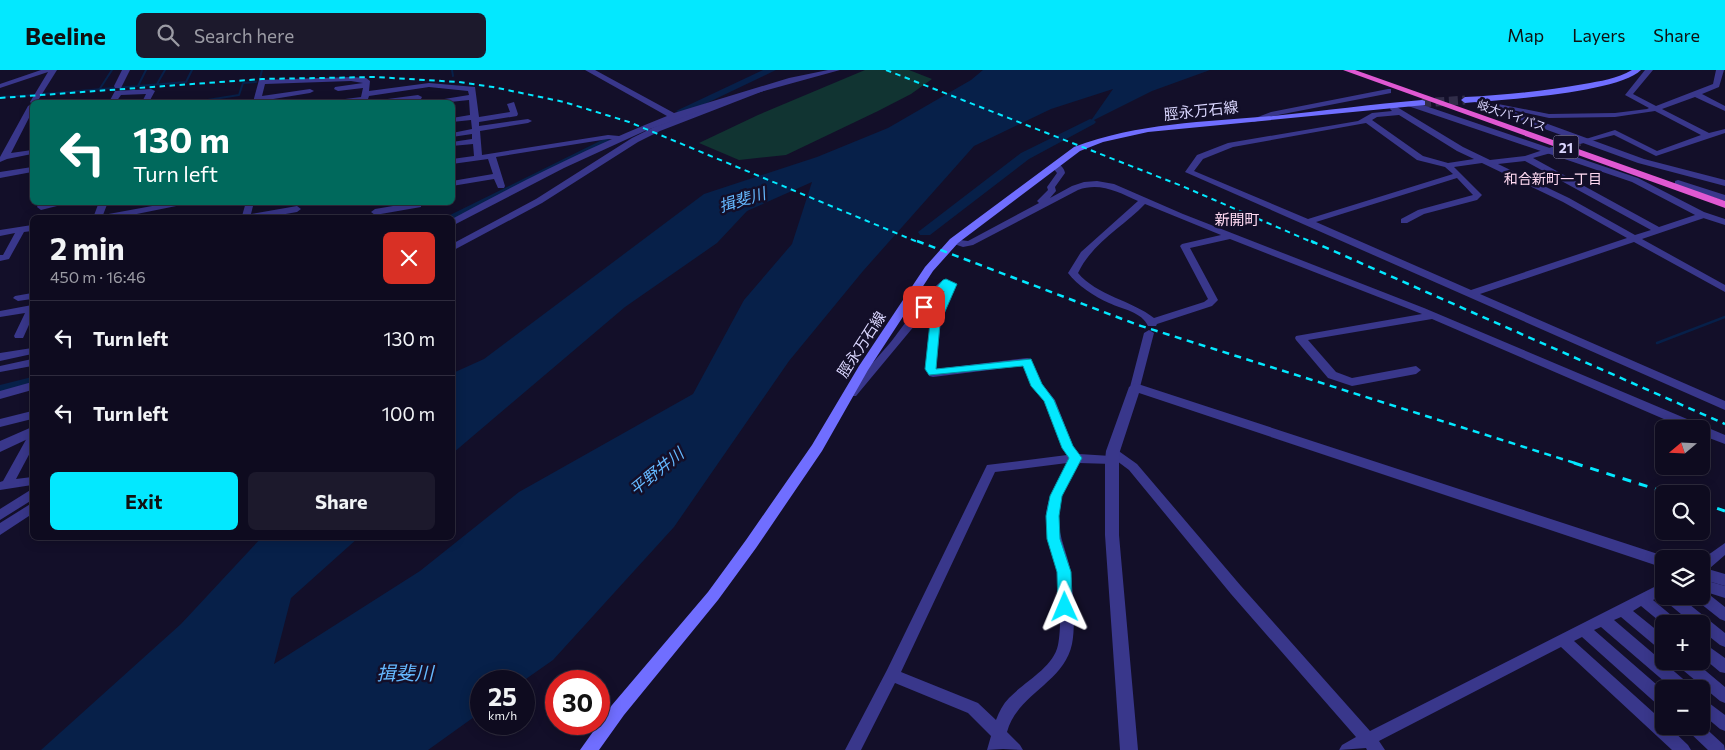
<!DOCTYPE html>
<html lang="en">
<head>
<meta charset="utf-8">
<style>
  body { margin:0; font-family:Commissioner,"Noto Sans JP",sans-serif; background:#1c192c; color:#f1f3f6; height:100vh; display:flex; flex-direction:column; font-size:19px; white-space:nowrap }
  * { box-sizing:border-box; margin:0 }
  p { font-size:16px; color:#9b9ba4 }
  .icon { flex:none; width:28px; height:28px; fill:none; stroke:currentColor; stroke-width:2; stroke-linecap:round; stroke-linejoin:round }
  .map { position:relative; flex:1; overflow:hidden }
  .details { position:absolute; left:30px; top:145px; width:425px; height:325px; display:flex; flex-direction:column; background:#0e0b1f; border-radius:8px; box-shadow:0 2px 12px #0003,0 0 0 1px #2e2b3d }
  .details>* { flex:none }
  .top-card { position:absolute; left:30px; top:30px; width:425px; height:105px; border-radius:8px; box-shadow:0 2px 12px #0003,0 0 0 1px #2e2b3d; background:#00695c; color:#fff; overflow:hidden }
  .needle { width:32px; rotate:251deg }
  .fabs { position:absolute; left:1655px; top:350px; display:grid; gap:10px }
  .fabs a { display:grid; place-items:center; width:55px; height:55px; border-radius:8px; background:#0e0b1f; box-shadow:0 2px 12px #0003,0 0 0 1px #2e2b3d; font-size:25px }
  .speed { position:absolute; left:470px; top:600px; display:flex; gap:10px; font-size:25px; font-weight:700; text-align:center }
  .speed>* { display:grid; place-content:center; width:65px; height:65px; border-radius:50%; background:#0e0b1f; box-shadow:0 2px 12px #0003,0 0 0 1px #2e2b3d; line-height:1 }
  .speed small { font-size:12px; font-weight:400 }
  .speed .limit { border:8px solid #d22; background:#fff; color:#111 }
  .pin { position:absolute; display:grid; place-items:center; width:42px; height:42px; color:#fff; margin:-21px; border-radius:10px; box-shadow:0 2px 8px #0006 }
  .me { position:absolute; width:55px; margin:-28px; rotate:359deg; stroke-linejoin:round; filter:drop-shadow(0 0 4px #0008) }
  .turn { display:flex; align-items:center; gap:18px; height:105px; padding:0 20px; font-size:22px }
  .turn .icon { width:65px; height:65px; stroke-width:2.5 }
  .turn b { display:block; font-size:35px; line-height:42px }
  .round { display:grid; place-items:center; flex:none; width:52px; height:52px; border-radius:8px; background:#1c192c }
  .overview { display:flex; align-items:center; justify-content:space-between; height:85px; padding:0 20px }
  h1 { font-size:30px; font-weight:700; line-height:38px }
  .cta { display:flex; gap:10px; margin-top:auto; padding:10px 20px }
  .cta a { flex:1; height:58px; border-radius:8px; background:#03e8ff; color:#111; font-size:20px; font-weight:700; line-height:58px; text-align:center }
  .cta a+a { background:#1c192c; color:#f1f3f6 }
  ul { padding:0; list-style:none }
  li { display:flex; align-items:center; gap:15px; height:75px; padding:0 20px; border-top:1px solid #2e2b3d }
  li div { flex:1 }
  li b { display:block; font-size:19px }
  li em { font-style:normal }
  header { display:flex; align-items:center; gap:30px; box-sizing:border-box; height:70px; padding:0 25px; background:#03e8ff; color:#111 }
  header strong { font-size:24px }
  nav { display:flex; gap:28px; margin-inline-start:auto; font-size:18px }
  .search { width:350px; height:45px; background:#1c192c; display:flex; align-items:center; gap:12px; box-sizing:border-box; padding:0 18px; border-radius:8px; color:#9b9ba4; font-size:19px }
  .map>svg:first-child { display:block }
  .green { fill:#113432 }
  .water { fill:#072049 }
  .lines { fill:none; stroke-linecap:round; stroke-linejoin:round }
  .stream-far1 { stroke:#072049; stroke-width:2 }
  .stream { stroke:#072049; stroke-width:2.5 }
  .river { fill:#072049; fill-rule:evenodd }
  .minor-tunnel { stroke:#312d49; stroke-width:8; stroke-dasharray:8 4; stroke-linecap:butt }
  .secondary-tunnel { stroke:#312d49; stroke-width:9; stroke-dasharray:9 4.5; stroke-linecap:butt }
  .minor { fill:#39378b; fill-rule:evenodd }
  .tertiary { fill:#39378b; fill-rule:evenodd }
  .secondary { fill:#706eff; fill-rule:evenodd }
  .trunk { fill:#e058d2; fill-rule:evenodd }
  .rail-far2 { stroke:#03e8ff; stroke-width:2; stroke-dasharray:5.5 4.5; stroke-linecap:butt }
  .rail-far1 { stroke:#03e8ff; stroke-width:2.5; stroke-dasharray:7 5.5; stroke-linecap:butt }
  .rail { stroke:#03e8ff; stroke-width:3; stroke-dasharray:9 8; stroke-linecap:butt }
  .route { fill:#03e8ff; stroke:#0297a6 }
  .labels { text-anchor:middle; dominant-baseline:central; stroke-width:5; stroke-linejoin:round; paint-order:stroke }
  .far-street-label { font-size:12px; fill:#dbd7ff; stroke:#130f29 }
  .shield { fill:#130f29; stroke:#9f9bbf; stroke-width:1 }
  .shield-label { font-size:14px; font-weight:bold; fill:#dbd7ff }
  .far-neighbourhood-label { font-size:14px; fill:#ffd9f1; stroke:#130f29 }
  .street-label { font-size:15px; fill:#dbd7ff; stroke:#130f29 }
  .far-quarter-label { font-size:15px; fill:#ffd9f1; stroke:#130f29 }
  .water-label { font-size:16px; font-style:italic; fill:#65b9ff; stroke:#130f29 }
  .near-water-label { font-size:19px; font-style:italic; fill:#65b9ff; stroke:#130f29 }
</style>
</head>
<body>
<header>
<strong>Beeline</strong>
<div class="search"><svg class="icon" aria-label="search" viewBox="0 0 24 24"><circle cx="10" cy="10" r="6"/><path d="M15 15l6 6"/></svg>Search here</div>
<nav><a>Map</a><a>Layers</a><a>Share</a></nav>
</header>
<div class="map">
<svg width="1725" height="680" viewBox="0 0 1725 680">
  <rect width="100%" height="100%" fill="#130f29"/>
  <path class="green" d="M865,0H909L932,9L911,24L878,41L786,85L739,90L699,73L758,45Z"/>
  <path class="water" d="M983,0H1210L1152,21L1090,52L1113,19L1051,39L974,76L863,201L789,291L674,457L553,590L523,611H481V642L428,680H41L181,554L261,468H358L291,528L274,594L420,501L519,422L693,324L744,230L792,174L812,112L747,141L717,173L625,237L453,383V303L484,289L704,124L817,87L888,58L971,10Z"/>
  <g class="lines">
    <path class="stream-far1" d="M452,0L453,6
      M260,8L262,0
      M157,14L165,0
      M138,16L146,0
      M99,20L112,0
      M43,24L186,12L192,0
      M0,27L36,25
      M195,32L239,25L243,13L256,12"/>
    <path class="stream" d="M1657,273L1725,247"/>
    <path class="river" d="M763,0H776L686,43L682,44L676,41Z
      M1090,49L1094,50L1096,52L1094,54L1029,89L930,165H920L918,162L1021,83Z
      M606,68L612,71L610,73L455,151H452V148H444Z
      M32,307V317L0,327V315Z"/>
    <path class="minor-tunnel" d="M1555,79L1580,72"/>
    <path class="secondary-tunnel" d="M1422,33L1465,30"/>
    <path class="minor" d="M41,0H57L37,32H32V42L11,83L32,80V84L7,89L0,92V87L28,36L32,34L30,32L48,2L0,18V14Z
      M122,0H130L121,18H115L114,16Z
      M1645,0H1653L1633,24L1656,36L1713,14L1716,0H1724L1719,17L1702,24L1725,36V41L1695,27L1662,39L1709,63L1725,59V63L1656,86L1614,65L1580,74L1576,72L1615,60L1657,81L1701,65L1655,41L1615,47L1549,48L1494,36L1498,34L1549,44L1615,43L1647,39L1649,38L1625,25Z
      M351,7L366,8L370,11L369,21L429,13L475,17L479,47L510,42L507,34L514,32L518,44L517,46L479,52V56L528,49L532,51L528,53L480,61L482,85L608,65L619,66L623,68L619,70L608,69L496,87L505,116L504,118H498L494,109L452,116V111L493,104L488,89L452,94V89L474,86L473,74L452,76V72L472,69V64L452,67V63L472,59L471,50L452,52V48L470,45L469,30L450,32H434L438,30L469,25L468,21L429,17L369,26L367,32H334L337,30L361,27L363,18L338,21L334,19L335,17L363,13L351,11L265,14L262,26L310,19L314,21L310,23L261,31L260,32H253L259,10Z
      M764,16L771,18L660,61L638,72L542,133L452,181V174L536,129L632,68L654,57Z
      M151,19L155,21L149,32H142L146,24L121,25L116,32H109L115,21Z
      M1388,19H1391V23L1273,46L1254,52L1250,50L1271,42Z
      M418,25L422,27L421,29L393,32H376L380,30Z
      M323,30H327L331,32H323Z
      M1391,37H1397L1463,77L1490,90L1525,86L1552,77H1558V81L1533,88L1659,157L1698,144H1704V148L1642,169L1725,215V222L1634,172L1480,224L1725,331V340L1185,102L1197,85L1228,73L1358,51L1372,43L1392,41L1390,39ZM1399,45L1457,81L1474,89L1448,93L1423,86L1372,50L1377,47ZM1366,53L1417,90L1445,97L1453,104L1308,149L1194,101L1203,89L1233,77ZM1525,91L1651,160L1635,165L1569,128L1498,94ZM1482,93L1563,132L1627,168L1471,220L1316,152L1457,108L1473,125L1418,140L1401,149V153H1407L1424,144L1477,130L1482,125L1454,97Z
      M1052,94C1059,93 1064,97 1065,103L1055,117L1056,121L1050,128L1072,116L1084,112L1097,111L1114,114L1183,144L1424,238L1725,365V374L1701,365V359H1687L1432,249L1308,270L1336,302L1352,308L1416,296L1421,300L1416,304L1352,316L1328,308L1296,270L1295,268L1296,266L1422,244L1230,169L1190,178L1218,230L1212,236L1157,254L1156,256H1148C1142,242 1122,239 1109,233C1095,227 1077,215 1068,203L1081,182L1138,131C1118,122 1100,112 1078,120L973,175L963,177L951,173V169L968,171L1039,133L1037,131L1048,120L1047,117L1057,103L1051,96ZM1145,134L1221,165L1182,174L1180,176L1208,229L1204,232L1154,248C1133,231 1096,225 1078,203C1092,173 1123,157 1145,134Z
      M32,97V102L0,108V102Z
      M1678,110L1725,125V131L1675,115V111Z
      M51,132H73L41,140L37,137L38,135Z
      M99,132H108L103,145L174,132H196L117,148H93Z
      M246,132H254L251,144L297,136L301,139L297,142L263,148H240L242,146Z
      M332,132H350L332,136Z
      M417,132L421,133V137L375,145L371,142L375,139Z
      M32,155V161L24,162L9,189L0,191V185H3L15,163L0,166V160Z
      M946,209L957,214L941,250L936,299L1027,288L1031,289L1042,314L1055,330L1073,376L1079,384L1111,386L1107,381L1109,378L1113,377L1137,394L1241,516L1370,661L1664,512V526H1679L1725,563V577L1720,575L1701,560V554H1693L1664,530L1663,525L1653,530L1677,550L1679,554H1664V555L1641,536L1633,541L1664,566V581L1659,579L1621,547L1614,550L1689,614L1691,619H1673L1601,557L1594,560L1664,621V638L1659,636L1582,567L1574,571L1664,652V656H1668L1688,675L1691,680H1672L1561,577L1379,671L1385,680H1367L1366,678L1339,680L1342,675L1356,667L1231,524L1129,400L1117,391L1112,394L1079,393C1070,409 1059,426 1058,446C1058,462 1065,478 1069,494C1073,514 1076,555 1072,574C1064,613 1017,624 1007,662L1020,675L1023,680L1003,679L987,680L991,666L968,643L895,613L861,680H845L887,600L987,395L1067,385L1062,378L1044,331L1032,315L1023,296L933,307L929,306C925,298 927,292 927,283C928,259 934,240 945,219L856,326H848L846,323L848,320C862,305 876,289 890,273C901,260 932,213 946,209ZM1067,393C1058,410 1047,427 1046,446C1045,463 1053,479 1056,495C1060,514 1062,556 1058,575C1053,598 1025,611 1009,628C1003,634 999,642 996,650L978,633L901,602L995,402Z
      M32,223V229L18,231L13,228L15,226Z
      M32,235V248L24,266L23,268H15L14,266L25,243L0,247V241Z
      M1149,260L1154,263L1140,317L1135,321L1130,317L1144,263Z
      M32,278V284L0,291V283Z
      M32,289V296L0,302V296Z
      M32,312V320L0,329V321Z
      M32,341V349L0,357V349Z
      M32,365V379L16,409L32,407V415L0,420V412L3,411L28,366Z
      M32,419V430L0,450V439Z
      M32,433V444L0,465V453Z
      M1725,473V485L1710,498L1707,507L1701,508V490Z
      M1701,509L1725,516V528L1706,522L1725,537V551L1720,549L1696,530L1694,526H1701Z
      M1701,571L1725,588V603L1720,602L1701,586Z
      M1676,591H1694L1725,617V633L1720,631L1678,596Z
      M1701,627L1725,645V661L1720,659L1701,643Z
      M1701,654L1724,675L1725,680H1708L1688,661L1686,656H1701Z"/>
    <path class="tertiary" d="M585,0H595L674,43L789,8L828,0H840L735,29L647,60L564,98L452,156V149C522,111 593,75 667,46Z
      M1473,27H1479L1493,34L1644,89L1725,110V116L1638,93L1487,38L1473,31Z
      M1408,32H1414L1638,108L1704,142L1725,149V155L1697,146L1632,112L1408,36Z
      M1135,313L1664,486L1670,489H1664V498L1139,323L1120,381L1119,390V465L1138,680H1120L1105,465V390L1106,381L1129,317Z
      M32,357V367L0,382V371Z
      M1701,497L1725,504V516L1701,509Z"/>
    <path class="secondary" d="M1632,0H1641C1618,23 1500,30 1465,33L1461,30L1465,27C1505,25 1545,21 1584,14C1600,11 1617,9 1632,0Z
      M1422,30L1425,31V35L1148,62L1103,72L1080,81L958,173L933,201L868,300L822,381L756,478L718,530L624,645L599,680H580L612,635L708,522L746,470L812,375L859,296L925,197L950,169L1074,77C1138,53 1205,52 1273,46C1323,41 1372,34 1422,30Z"/>
    <path class="trunk" d="M1343,0H1355L1725,131V138Z"/>
    <path class="rail-far2" d="M886,0L1182,116L1314,173
      M0,28L262,9L375,7L459,12L493,17L564,32L629,52L920,173"/>
    <path class="rail-far1" d="M917,171L1138,255L1578,394
      M1311,171L1725,354"/>
    <path class="rail" d="M1574,393L1671,424
      M1701,433L1725,441"/>
  </g>
  <path class="route" d="M946,209L957,214L940,253L936,299L1031,289L1042,314L1054,330L1073,376L1082,388L1062,426L1059,446L1060,469L1071,502L1072,537L1070,541L1065,543L1060,541L1058,537L1057,502L1047,469L1046,446L1050,426L1069,388L1062,378L1044,331L1031,316L1023,296L929,305L925,299L930,253L944,221L928,240H920L919,237L943,210Z"/>
  <g class="labels">
    <g class="far-street-label">
      <text transform="translate(1512 45) rotate(19)">岐大バイパス</text>
    </g>
    <rect class="shield" x="1553.5" y="65.5" width="25" height="23" rx="4"/>
    <g class="shield-label">
      <text x="1566" y="77">21</text>
    </g>
    <g class="far-neighbourhood-label">
      <text x="1553" y="108">和合新町一丁目</text>
    </g>
    <g class="street-label">
      <text transform="translate(1201 40) rotate(-6)">脛永万石線</text>
      <text transform="translate(861 274) rotate(-57)">脛永万石線</text>
    </g>
    <g class="far-quarter-label">
      <text x="1237" y="149">新開町</text>
    </g>
    <g class="water-label">
      <text transform="translate(742 129) rotate(-17)">揖斐川</text>
      <text transform="translate(656 401) rotate(-39)">平野井川</text>
    </g>
    <g class="near-water-label">
      <text x="405" y="602">揖斐川</text>
    </g>
  </g>
</svg>
<div class="fabs">
<a><svg class="needle" viewBox="-14 -14 28 28"><path d="M0-13l5 13h-10z" fill="#e53935"/><path d="M0 13l5-13h-10z" fill="#9b9ba4"/></svg></a>
<a><svg class="icon" aria-label="search" viewBox="0 0 24 24"><circle cx="10" cy="10" r="6"/><path d="M15 15l6 6"/></svg></a>
<a><svg class="icon" aria-label="layers" viewBox="0 0 24 24"><path d="M12 4l9 5-9 5-9-5zM3 14l9 5 9-5"/></svg></a>
<a>+</a>
<a>−</a>
</div>
<div class="speed"><div>25<small>km/h</small></div><div class="limit">30</div></div>
<div class="pin" style="left:924px;top:237px;background:#d93025"><svg class="icon" aria-label="arrive" viewBox="0 0 24 24"><path d="M6 21V4h12l-3 4 3 4H6"/></svg></div>
<svg class="me" style="left:1065px;top:537px" viewBox="-20 -20 40 40"><path d="M0-17L14 15 0 8-14 15z" fill="#03e8ff" stroke="#fff" stroke-width="4"/></svg>
<div class="top-card">
<div class="turn"><svg class="icon" aria-label="left" viewBox="0 0 24 24"><path d="M17 20v-9H6M10 6l-5 5 5 5"/></svg><div><b>130 m</b>Turn left</div></div>
</div>
<section class="details">
<div class="overview"><div><h1>2 min</h1><p>450 m · 16:46</p></div><a class="round" style="background:#d93025;color:#fff"><svg class="icon" aria-label="close" viewBox="0 0 24 24"><path d="M6 6l12 12M18 6L6 18"/></svg></a></div>
<ul>
<li><svg class="icon" aria-label="left" viewBox="0 0 24 24"><path d="M17 20v-9H6M10 6l-5 5 5 5"/></svg><div><b>Turn left</b></div><em>130 m</em></li>
<li><svg class="icon" aria-label="left" viewBox="0 0 24 24"><path d="M17 20v-9H6M10 6l-5 5 5 5"/></svg><div><b>Turn left</b></div><em>100 m</em></li>
</ul>
<div class="cta"><a>Exit</a><a>Share</a></div>
</section>
</div>
</body>
</html>
